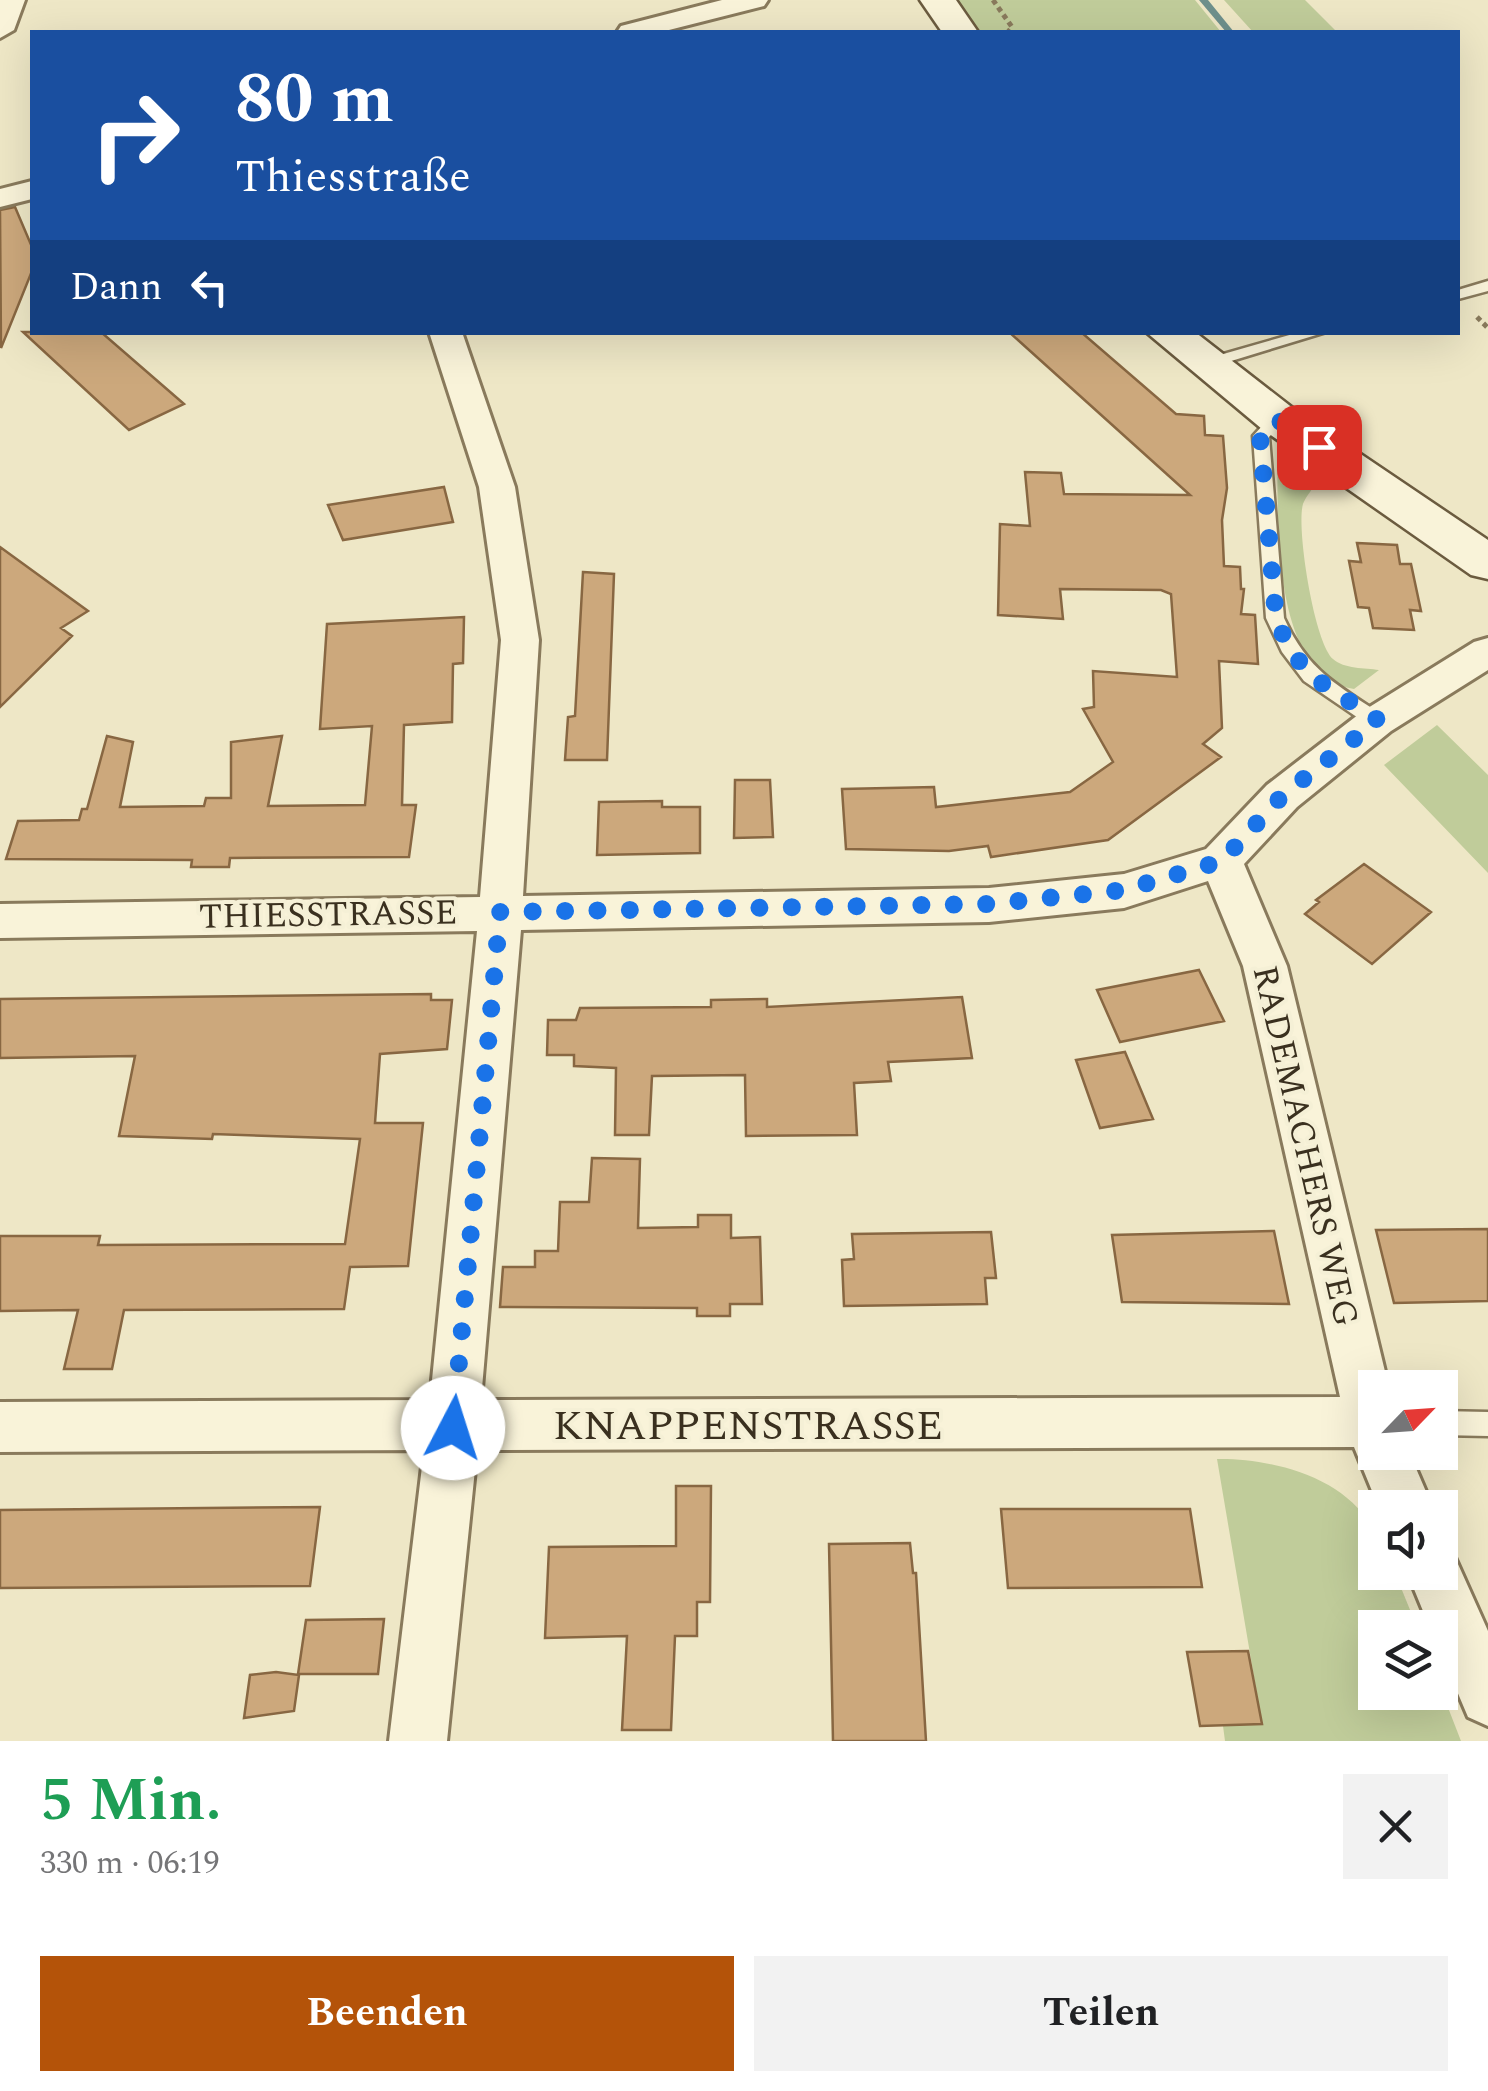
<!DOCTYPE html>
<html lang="de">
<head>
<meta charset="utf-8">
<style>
  body { margin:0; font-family:Spectral,serif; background:#f2f2f2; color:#202124; height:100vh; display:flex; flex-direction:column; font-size:38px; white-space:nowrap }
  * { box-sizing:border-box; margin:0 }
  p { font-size:32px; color:#757577 }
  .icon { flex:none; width:55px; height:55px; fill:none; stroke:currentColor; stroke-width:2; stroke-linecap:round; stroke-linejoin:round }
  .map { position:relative; height:1741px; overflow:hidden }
  .sheet { display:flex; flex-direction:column; background:#fff; flex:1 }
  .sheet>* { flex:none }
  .guide { position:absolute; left:30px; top:30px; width:1430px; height:305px; border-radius:0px; box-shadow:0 10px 40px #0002; background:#1a4fa0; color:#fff; overflow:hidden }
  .needle { width:65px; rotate:65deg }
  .fabs { position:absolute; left:1358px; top:1370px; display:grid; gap:20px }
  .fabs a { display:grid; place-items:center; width:100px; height:100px; border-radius:0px; background:#fff; box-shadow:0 10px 40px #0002; font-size:50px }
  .pin { position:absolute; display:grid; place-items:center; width:85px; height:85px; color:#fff; margin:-42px; border-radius:20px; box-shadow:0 5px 15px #0006 }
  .me { position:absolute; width:110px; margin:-55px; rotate:5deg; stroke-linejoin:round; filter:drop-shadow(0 0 8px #0008) }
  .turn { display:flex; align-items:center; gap:35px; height:210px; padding:0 40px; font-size:45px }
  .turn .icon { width:130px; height:130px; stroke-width:2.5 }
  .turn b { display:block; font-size:70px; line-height:85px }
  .then { display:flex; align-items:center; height:95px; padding:0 40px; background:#0003; gap:20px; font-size:38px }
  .round { display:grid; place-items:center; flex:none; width:105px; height:105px; border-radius:0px; background:#f2f2f2 }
  .headline { display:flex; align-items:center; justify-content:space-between; height:170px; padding:0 40px }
  h1 { font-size:60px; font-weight:700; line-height:75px; color:#1e9e55 }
  .primary-button { display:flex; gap:20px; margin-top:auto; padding:20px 40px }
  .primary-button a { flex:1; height:115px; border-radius:0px; background:#b45309; color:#fff; font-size:40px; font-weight:700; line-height:115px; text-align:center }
  .primary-button a+a { background:#f2f2f2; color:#202124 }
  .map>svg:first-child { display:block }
  .green { fill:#c0cc9a }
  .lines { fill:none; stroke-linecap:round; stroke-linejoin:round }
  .stream { fill:#6e908c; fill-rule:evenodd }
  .building { fill:#cca87c; stroke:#886742; stroke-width:2.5 }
  .lane-casing { stroke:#897a5c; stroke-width:5 }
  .street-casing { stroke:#897a5c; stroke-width:6 }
  .secondary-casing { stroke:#6b5b3f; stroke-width:5 }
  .path { stroke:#897a5c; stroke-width:5; stroke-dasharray:5 4; stroke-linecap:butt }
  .lane { fill:#f9f3d9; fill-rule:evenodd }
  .street { fill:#f9f3d9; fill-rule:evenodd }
  .secondary { fill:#f9f3d9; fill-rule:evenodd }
  .route { stroke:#1a73e8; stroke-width:18; stroke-dasharray:0 32.4 }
  .labels { text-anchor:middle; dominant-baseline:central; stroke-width:8; stroke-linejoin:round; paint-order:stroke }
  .street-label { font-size:35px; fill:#3a301f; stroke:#f5f0d6 }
  .near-street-label { font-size:42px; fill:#3a301f; stroke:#f5f0d6 }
</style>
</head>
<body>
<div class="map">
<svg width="1488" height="1741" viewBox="0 0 1488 1741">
  <rect width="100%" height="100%" fill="#eee7c6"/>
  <path class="green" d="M958,0H1195L1221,32H978Z
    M1224,0H1305L1337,32H1253Z
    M1277,457L1315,484C1312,490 1305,498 1303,504C1296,527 1314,642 1333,659C1344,669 1365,668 1379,670L1354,689C1270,675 1279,519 1277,457Z
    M1437,725L1488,775V873L1384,765Z
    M1217,1459C1270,1458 1350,1477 1374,1533C1378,1543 1375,1561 1375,1572L1395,1573L1417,1627L1375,1628V1692H1440V1687L1461,1741H1225L1223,1726L1262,1724Z"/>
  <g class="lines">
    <path class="stream" d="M1199,0H1208L1234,32H1226Z"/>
  </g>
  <path class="building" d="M15,207L32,247V271L1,348L0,210Z
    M23,332H101L184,404L129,430Z
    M1009,332H1081L1176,414L1204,416L1205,435L1223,436L1227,488L1222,520L1224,566L1240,567L1241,589H1244L1241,614L1255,615L1258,664L1219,661L1222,728L1203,744L1221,757L1108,840L991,857L988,846L949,851L846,849L842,789L934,787L936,807L1070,792L1113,762L1083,709L1094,707L1093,671L1177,677L1171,594L1161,590L1060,589L1063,619L998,615L1000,524L1030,526L1025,472L1061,473L1064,494L1190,495Z
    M444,487L453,522L343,540L328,505Z
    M1357,543L1397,545L1400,564H1411L1421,611L1410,610L1414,630L1373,628L1369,608L1358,607L1349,561L1361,562Z
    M0,547L88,611L61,628L72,636L0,707Z
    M583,572L614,574L607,760H565L568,717L575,716Z
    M464,617L463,663L453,664L452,722L404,725L402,805H416L409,857L230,858L229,867H191L192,860L6,859L18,821L79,820L82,809H87L107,736L133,742L120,807L204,806L206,798H231V742L282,736L268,806L365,805L372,726L320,729L327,624Z
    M735,780H770L773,837L734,838Z
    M662,801V807H700V853L597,855L599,802Z
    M1364,864L1431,912L1372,964L1305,914L1319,902L1316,900Z
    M1199,970L1224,1021L1120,1042L1097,990Z
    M431,994V1000H452L447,1049L380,1054L375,1123H423L408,1266L350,1267L344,1309L124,1310L112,1369H64L78,1310L0,1311V1236H100L98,1245L345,1244L360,1139L213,1134L212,1139L119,1136L135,1056L0,1058V999Z
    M962,997L972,1058L888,1062L891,1081L854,1083L857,1135L746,1136L745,1075L652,1076L649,1135H615L616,1068L574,1066V1055H547L548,1020H576L580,1008L711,1007V1000L767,999V1007Z
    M1125,1052L1153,1119L1100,1128L1076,1060Z
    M592,1158L640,1159L638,1228L698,1227V1215H731V1238L760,1237L762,1304H730V1316H697V1308L500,1307L503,1267H535V1251H558L560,1202H589Z
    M1488,1229V1301L1394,1303L1376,1230Z
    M1274,1231L1289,1304L1122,1302L1112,1235Z
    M991,1232L996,1278H985L987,1304L844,1306L842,1260L854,1259L852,1234Z
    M676,1486H711L710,1602H697V1636H675L671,1730H622L627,1636L545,1638L549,1547L676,1546Z
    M320,1507L310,1586L0,1588V1510Z
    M1001,1509H1190L1202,1587L1008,1588Z
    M910,1543L913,1573H916L926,1741H833L829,1544Z
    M384,1619L378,1674H298L306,1620Z
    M1248,1651L1262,1724L1200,1726L1187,1652Z
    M276,1672L299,1675L294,1711L244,1718L250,1675Z"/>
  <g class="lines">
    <defs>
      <path id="lane" d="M1488,281V291L1458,299V290Z
        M1300,332H1326L1205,369L1197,364L1199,361Z
        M1278,414L1286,419L1269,437L1284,618C1308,671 1337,685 1384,716L1386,721L1384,726H1370L1304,681L1282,652L1266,618L1253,436L1272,415Z
        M1440,1411L1488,1412V1436L1440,1435Z"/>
      <path id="street" d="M0,0H25L14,30L0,38Z
        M722,0H768L764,6L661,32H617L621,26Z
        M32,181V199L0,207V189Z
        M429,332H462L515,487L539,640L523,896L989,888L1124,874L1206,849L1267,785L1363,711L1474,642L1488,638V670L1391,731L1297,807L1244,864L1287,966L1389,1388H1375V1452H1409L1433,1508H1379L1354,1447L477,1450L447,1741H389L424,1450L0,1452V1402L430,1400L477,931L0,938V904L480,897L501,640L479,487ZM1208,881L1243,966L1340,1397L481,1400L521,930L989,922L1124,908Z
        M1440,1547L1453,1553L1488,1631V1726L1468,1717L1440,1651V1628H1430L1407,1572H1440Z"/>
      <path id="secondary" d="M920,0H956L978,32H942Z
        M1146,332H1195L1294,409L1488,540V579L1471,575L1262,429Z"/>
    </defs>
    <use href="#lane" class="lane-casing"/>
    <use href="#street" class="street-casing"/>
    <use href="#secondary" class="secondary-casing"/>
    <path class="path" d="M993,0L1012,27L1008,32
      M1477,317L1488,328"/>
    <use href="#lane" class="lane"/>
    <use href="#street" class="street"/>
    <use href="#secondary" class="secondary"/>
  </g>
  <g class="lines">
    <path class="route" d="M453,1428L500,912L989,904L1124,890L1222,861L1282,796L1378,720L1311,676L1288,647L1276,618L1260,436L1278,420L1319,447"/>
  </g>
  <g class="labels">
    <g class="street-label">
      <text transform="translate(328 915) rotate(-1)">THIESSTRASSE</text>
      <text transform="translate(1305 1146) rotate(77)">RADEMACHERS WEG</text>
    </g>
    <g class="near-street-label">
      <text x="748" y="1426">KNAPPENSTRASSE</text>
    </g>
  </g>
</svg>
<div class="fabs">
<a><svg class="needle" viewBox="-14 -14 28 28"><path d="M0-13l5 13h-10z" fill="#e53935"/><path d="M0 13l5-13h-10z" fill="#757577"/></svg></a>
<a><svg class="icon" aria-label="sound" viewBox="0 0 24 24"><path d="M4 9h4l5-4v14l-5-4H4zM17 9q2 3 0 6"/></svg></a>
<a><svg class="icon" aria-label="layers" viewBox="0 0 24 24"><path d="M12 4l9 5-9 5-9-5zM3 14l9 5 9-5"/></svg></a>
</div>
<div class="pin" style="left:1319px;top:447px;background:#d93025"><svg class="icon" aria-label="arrive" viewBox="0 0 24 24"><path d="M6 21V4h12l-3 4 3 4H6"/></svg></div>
<svg class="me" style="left:453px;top:1428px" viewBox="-20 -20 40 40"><circle r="19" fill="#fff"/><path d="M0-13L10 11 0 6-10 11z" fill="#1a73e8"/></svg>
<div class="guide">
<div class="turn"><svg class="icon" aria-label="right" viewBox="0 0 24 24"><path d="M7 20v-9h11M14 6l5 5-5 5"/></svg><div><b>80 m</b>Thiesstraße</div></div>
<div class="then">Dann<svg class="icon" aria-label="left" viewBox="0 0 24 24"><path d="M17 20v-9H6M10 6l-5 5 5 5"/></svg></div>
</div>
</div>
<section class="sheet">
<div class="headline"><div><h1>5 Min.</h1><p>330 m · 06:19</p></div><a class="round"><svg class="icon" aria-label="close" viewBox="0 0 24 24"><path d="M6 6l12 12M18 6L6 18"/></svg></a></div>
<div class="primary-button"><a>Beenden</a><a>Teilen</a></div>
</section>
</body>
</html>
